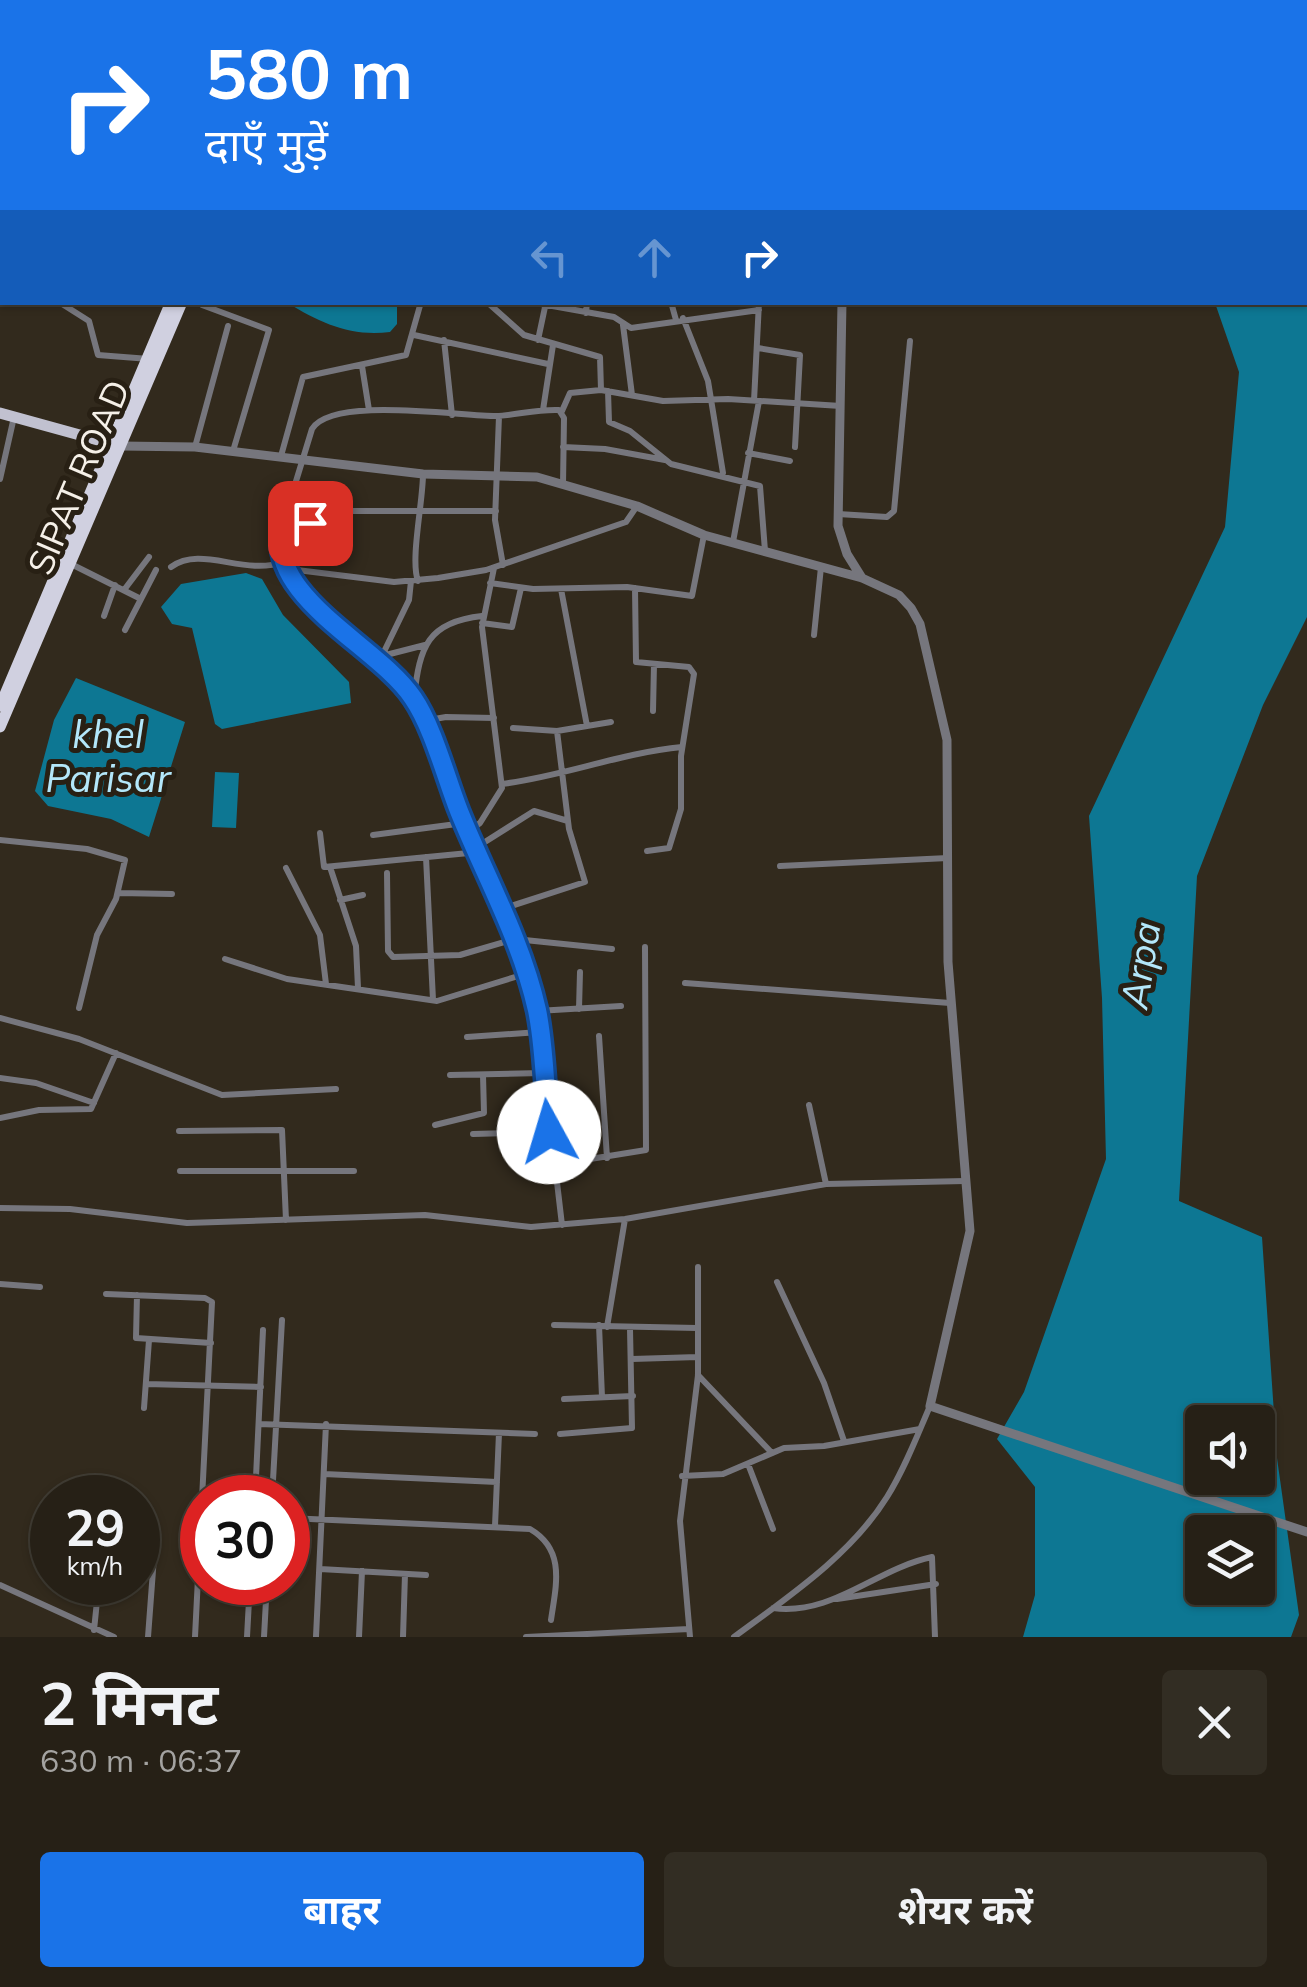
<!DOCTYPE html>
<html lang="hi">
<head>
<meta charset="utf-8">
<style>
  body { margin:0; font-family:Mulish,"Noto Sans Devanagari",sans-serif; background:#322d23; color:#f1f3f6; height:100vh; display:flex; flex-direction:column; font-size:38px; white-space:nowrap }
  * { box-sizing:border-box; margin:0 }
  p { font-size:32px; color:#a4a3a1 }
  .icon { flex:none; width:55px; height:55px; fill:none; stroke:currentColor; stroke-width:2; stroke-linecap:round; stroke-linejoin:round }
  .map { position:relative; height:1637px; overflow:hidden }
  .sheet { display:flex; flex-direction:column; background:#262016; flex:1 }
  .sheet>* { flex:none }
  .top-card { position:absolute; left:0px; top:0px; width:1308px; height:305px; box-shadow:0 2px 8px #0004,0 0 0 2px #423e35; background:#1a73e8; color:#fff; overflow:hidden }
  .tools { position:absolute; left:1185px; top:1405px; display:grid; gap:20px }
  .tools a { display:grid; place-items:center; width:90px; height:90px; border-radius:10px; background:#262016; box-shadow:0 2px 8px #0004,0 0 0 2px #423e35; font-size:50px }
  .speed { position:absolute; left:30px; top:1475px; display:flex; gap:20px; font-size:50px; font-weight:700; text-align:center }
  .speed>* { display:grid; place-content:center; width:130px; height:130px; border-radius:50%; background:#262016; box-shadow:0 2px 8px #0004,0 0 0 2px #423e35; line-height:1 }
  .speed small { font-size:25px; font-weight:400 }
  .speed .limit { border:15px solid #d22; background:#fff; color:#111 }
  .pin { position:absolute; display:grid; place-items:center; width:85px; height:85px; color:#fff; margin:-42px; border-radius:20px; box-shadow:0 5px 15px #0006 }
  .me { position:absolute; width:110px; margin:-55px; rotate:354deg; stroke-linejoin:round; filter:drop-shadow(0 0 8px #0008) }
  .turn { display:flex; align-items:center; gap:35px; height:210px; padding:0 40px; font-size:45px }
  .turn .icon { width:130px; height:130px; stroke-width:2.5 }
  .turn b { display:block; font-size:70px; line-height:85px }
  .lanes { display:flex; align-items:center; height:95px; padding:0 40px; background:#0003; justify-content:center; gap:50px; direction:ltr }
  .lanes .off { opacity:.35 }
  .round { display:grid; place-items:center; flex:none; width:105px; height:105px; border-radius:10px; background:#322d23 }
  .summary { display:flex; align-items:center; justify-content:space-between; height:170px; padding:0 40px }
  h1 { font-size:60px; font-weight:700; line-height:75px }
  .action { display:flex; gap:20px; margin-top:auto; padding:20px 40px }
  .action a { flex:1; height:115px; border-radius:10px; background:#1a73e8; color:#fff; font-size:40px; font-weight:700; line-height:115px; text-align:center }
  .action a+a { background:#322d23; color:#f1f3f6 }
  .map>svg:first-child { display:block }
  .water { fill:#0d7793; fill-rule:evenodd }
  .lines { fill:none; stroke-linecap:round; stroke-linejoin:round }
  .minor { stroke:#76767d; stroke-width:6 }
  .tertiary { stroke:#76767d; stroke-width:9 }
  .primary { stroke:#c1c1d0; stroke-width:11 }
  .trunk { stroke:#d0d0e0; stroke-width:11 }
  .route-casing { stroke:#114b97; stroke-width:25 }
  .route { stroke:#1a73e8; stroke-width:18 }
  .labels { text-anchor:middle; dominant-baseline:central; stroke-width:10; stroke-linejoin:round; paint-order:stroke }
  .street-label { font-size:35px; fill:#f5f0e8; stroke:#282014 }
  .water-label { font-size:38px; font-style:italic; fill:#b3e7fa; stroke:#282014 }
</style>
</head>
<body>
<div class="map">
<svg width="1307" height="1637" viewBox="0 0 1307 1637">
  <rect width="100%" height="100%" fill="#322a1d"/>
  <path class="water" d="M1152,0H1307V617L1263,705L1197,876L1179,1201L1262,1237L1277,1458L1299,1615L1291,1637H1023L1035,1595V1487L997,1439L1024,1392L1106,1159L1102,998L1089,816L1225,527L1239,372L1215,303L1305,302V2ZM1202,1422H1258V1478H1202ZM1202,1532H1258V1588H1202Z
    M288,303H397V324L390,332C351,337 320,323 288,303Z
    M246,573L262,579L283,615L349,682L351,703L222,729L215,724L192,628L172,624L161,607L181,584Z
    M76,678L185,722L149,837L111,819L48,806L35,791L54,720Z
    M215,772L239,773L236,828L212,827Z"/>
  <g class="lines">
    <path class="minor" d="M56,0L70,2
      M618,0V2
      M679,0V2
      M730,0L734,2
      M535,2L536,0
      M597,2L598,0
      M776,2L777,0
      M0,274L2,276
      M59,302L89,321L98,355L149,359
      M487,302L524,335L600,357L601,390
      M530,302L614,317L631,328L759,310
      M671,302L676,320
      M202,305L269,330L233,451
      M586,313L587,302
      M683,318L708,381L723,473
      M623,325L632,395
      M414,335L548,364
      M444,340L452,415
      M538,340L545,307
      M758,348L800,355L795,447
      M362,366L369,410
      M608,391L609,422L630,431L671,464L760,486L765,551
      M754,401L759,302
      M543,410L553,345
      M562,411L570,393L601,390L663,401L728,399L841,406
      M499,416L495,520L503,565
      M195,447L228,326
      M563,447L605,449L665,460
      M748,453L790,461
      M281,456L303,377L406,355L421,302
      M0,479L14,417
      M838,514L887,517L894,511L910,341
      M283,524L309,523L336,511H496
      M733,542L759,401
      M71,564L139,598
      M171,567C202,545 242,576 284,562
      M289,569L394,582L438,578L486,570L626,522L637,506
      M418,581C410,560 423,502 423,474
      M490,583L533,589L627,587L692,596L704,535
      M635,588L636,662L689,667L694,674L681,756V809L669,848L647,851
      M561,589L587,726
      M124,590L149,557
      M104,616L115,585
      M482,623L512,627L521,588
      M125,630L156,570
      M814,635L821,567
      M382,656L425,645
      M379,662L409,600L411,581
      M414,697C420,647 427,622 482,616
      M653,711L654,664
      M423,721L446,717L494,718
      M513,728L557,731L611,722
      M502,784C564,776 620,753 682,747
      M469,831L480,823L502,788L482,627L494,568
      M320,833L324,867L479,852
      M373,835L464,823
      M0,840L87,849L125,860L116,899L97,935L79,1008
      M477,847L534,811L568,821
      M426,857L433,1000
      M780,866L948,858
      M330,867L356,946L358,988
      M286,868L320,935L326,984
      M387,873L388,951L393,957L460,955L515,939L612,949
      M119,893L172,894
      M340,900L363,895
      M505,908L585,882L569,829L557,731
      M225,959L287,979L437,1001L525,974
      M685,983L950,1003
      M579,1009L580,972
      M537,1011L621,1006
      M0,1018L79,1039L222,1095L336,1089
      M599,1036L607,1158
      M467,1037L539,1032
      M450,1075L543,1073
      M0,1078L36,1083L94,1103
      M809,1105L826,1184
      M0,1118L39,1110L91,1109L116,1053
      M435,1125L484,1113L483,1075
      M179,1131L282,1130L286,1220
      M473,1134L549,1132
      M553,1165L646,1150L645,947
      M180,1171H354
      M0,1208L70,1209L187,1223L425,1215L531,1227L625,1219L826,1184L965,1181
      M562,1225L537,1011L505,908L414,698L351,636L300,595L281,556L278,540L312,429C332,396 457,416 496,416C517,415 537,409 559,410L564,418L563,485
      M777,1282L824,1383L844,1441
      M0,1284L40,1287
      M106,1294L205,1298L212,1302L195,1637
      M137,1295L136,1338L211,1343
      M554,1325L697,1328
      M599,1325L602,1397
      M607,1327L625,1219
      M632,1359L698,1357
      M698,1375L771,1452
      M146,1384L261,1387
      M564,1399L633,1396
      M144,1408L149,1340
      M259,1424L535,1434
      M560,1434L632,1428L630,1329
      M748,1464L773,1529
      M324,1474L497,1482
      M682,1476L723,1474L784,1448L824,1446L920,1429
      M255,1498L263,1330
      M272,1498L282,1320
      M288,1518L530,1529C566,1550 556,1585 551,1620
      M495,1526L499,1433
      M138,1550H148L154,1557L148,1637
      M320,1569L426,1575
      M0,1585L114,1637
      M837,1599L936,1584
      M773,1608C833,1616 875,1569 932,1557L935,1637
      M94,1630L99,1582
      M247,1637L250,1582
      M264,1637L267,1582
      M316,1637L326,1424
      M359,1637L362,1571
      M403,1637L405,1574
      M526,1637L689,1629
      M690,1637L680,1521L698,1375V1267
      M734,1637C788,1597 851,1555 887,1497C905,1468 917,1436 930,1406"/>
    <path class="tertiary" d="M848,2V0
      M842,302L838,526L847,554L862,578
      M121,446L195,447L423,474L537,477L637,506L704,535L862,578L899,595L911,608L920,624L947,740L948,962L970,1231L930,1406L1307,1532"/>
    <path class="primary" d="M0,413L116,445"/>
    <path class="trunk" d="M270,2V0
      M279,2L280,0
      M0,706L171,302
      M0,727L182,302"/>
  </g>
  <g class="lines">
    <defs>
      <path id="route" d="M310,523L283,524C262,596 378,645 413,698C433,727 446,778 459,811C486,878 521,939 537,1010C545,1049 545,1092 549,1132"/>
    </defs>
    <use href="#route" class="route-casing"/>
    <use href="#route" class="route"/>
  </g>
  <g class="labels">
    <g class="street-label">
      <text transform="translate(78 477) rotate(-67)">SIPAT ROAD</text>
    </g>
    <g class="water-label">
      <text x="108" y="734">khel<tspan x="108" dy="44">Parisar</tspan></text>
      <text transform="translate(1140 965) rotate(-81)">Arpa</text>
    </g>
  </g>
</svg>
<div class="tools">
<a><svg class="icon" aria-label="sound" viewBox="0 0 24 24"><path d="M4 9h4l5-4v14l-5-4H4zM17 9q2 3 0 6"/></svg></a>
<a><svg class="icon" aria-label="layers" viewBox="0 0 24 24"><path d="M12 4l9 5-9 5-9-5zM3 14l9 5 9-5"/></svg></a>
</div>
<div class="speed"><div>29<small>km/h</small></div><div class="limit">30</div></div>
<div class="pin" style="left:310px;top:523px;background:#d93025"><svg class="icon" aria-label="arrive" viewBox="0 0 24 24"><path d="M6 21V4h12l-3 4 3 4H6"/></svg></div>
<svg class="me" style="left:549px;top:1132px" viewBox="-20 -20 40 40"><circle r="19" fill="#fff"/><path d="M0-13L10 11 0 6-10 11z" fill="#1a73e8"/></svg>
<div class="top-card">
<div class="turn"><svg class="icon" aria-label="right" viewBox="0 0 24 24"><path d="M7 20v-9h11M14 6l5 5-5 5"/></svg><div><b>580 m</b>दाएँ मुड़ें</div></div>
<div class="lanes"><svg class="icon off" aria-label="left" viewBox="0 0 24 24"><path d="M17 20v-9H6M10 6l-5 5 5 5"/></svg><svg class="icon off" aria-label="ahead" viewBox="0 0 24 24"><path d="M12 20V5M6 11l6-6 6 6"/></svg><svg class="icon" aria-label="right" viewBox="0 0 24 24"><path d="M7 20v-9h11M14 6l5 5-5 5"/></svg></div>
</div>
</div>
<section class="sheet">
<div class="summary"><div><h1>2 मिनट</h1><p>630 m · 06:37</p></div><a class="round"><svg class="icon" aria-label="close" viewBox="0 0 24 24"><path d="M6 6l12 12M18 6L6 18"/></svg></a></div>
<div class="action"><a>बाहर</a><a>शेयर करें</a></div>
</section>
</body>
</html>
